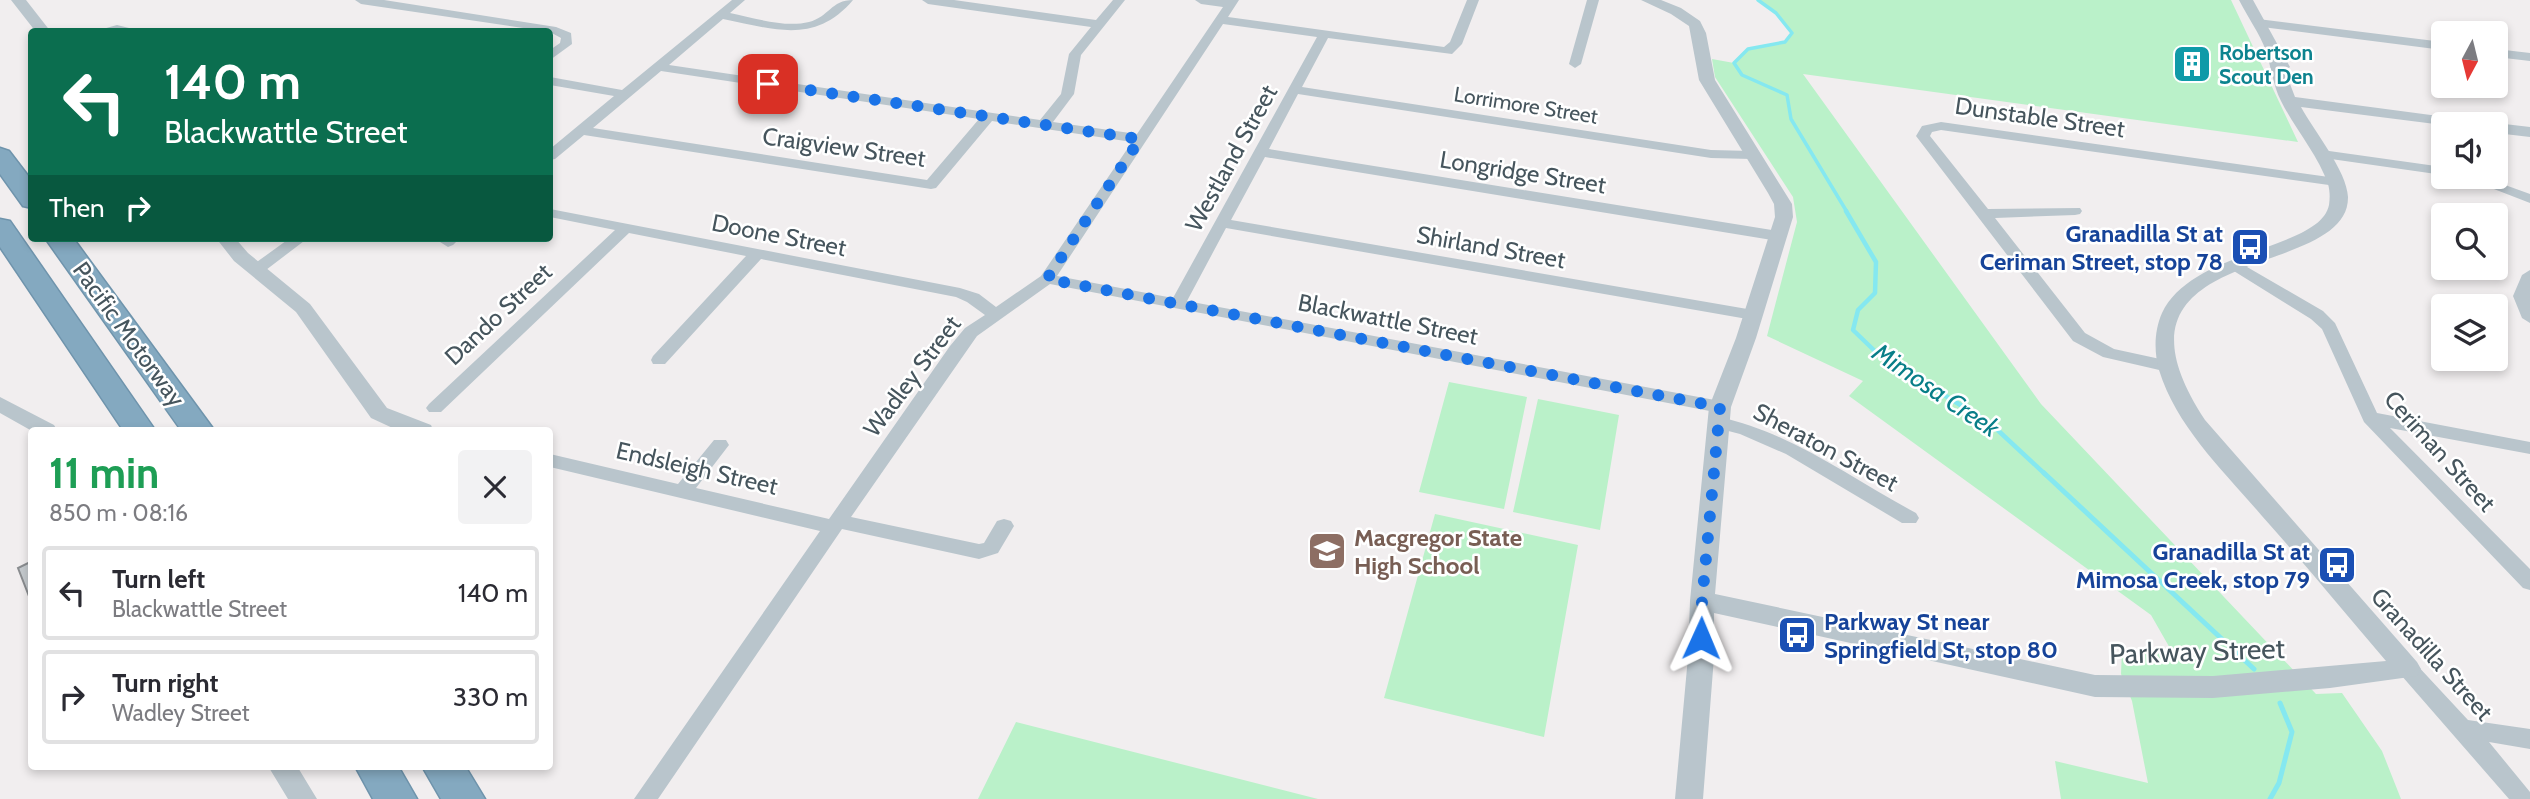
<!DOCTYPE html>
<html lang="en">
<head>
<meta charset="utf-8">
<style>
  body { margin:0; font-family:Cabin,sans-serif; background:#f2f2f3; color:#2b2b33; height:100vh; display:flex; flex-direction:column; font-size:26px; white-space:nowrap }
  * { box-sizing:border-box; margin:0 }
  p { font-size:23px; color:#7c7c81 }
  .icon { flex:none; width:38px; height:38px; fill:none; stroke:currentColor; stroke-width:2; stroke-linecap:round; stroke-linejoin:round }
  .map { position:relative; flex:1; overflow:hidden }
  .sheet { position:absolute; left:28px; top:427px; width:525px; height:343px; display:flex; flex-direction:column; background:#fff; border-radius:7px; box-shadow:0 4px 10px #0003 }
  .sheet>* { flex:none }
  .guide { position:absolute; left:28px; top:28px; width:525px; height:214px; border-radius:7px; box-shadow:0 4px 10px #0003; background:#0b6e4f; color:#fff; overflow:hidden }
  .needle { width:46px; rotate:187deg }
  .buttons { position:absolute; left:2431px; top:21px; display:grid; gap:14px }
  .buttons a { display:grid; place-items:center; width:77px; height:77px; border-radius:7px; background:#fff; box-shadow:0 4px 10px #0003; font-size:35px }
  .pin { position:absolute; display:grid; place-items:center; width:60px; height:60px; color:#fff; margin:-30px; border-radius:14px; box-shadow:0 4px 10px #0006 }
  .me { position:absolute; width:77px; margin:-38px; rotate:1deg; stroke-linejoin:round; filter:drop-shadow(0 0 5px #0008) }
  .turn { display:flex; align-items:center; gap:24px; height:147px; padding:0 21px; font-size:32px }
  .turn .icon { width:91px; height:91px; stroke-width:2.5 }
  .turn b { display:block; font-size:49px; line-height:60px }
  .then { display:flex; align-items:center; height:66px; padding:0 21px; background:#0003; gap:14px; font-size:26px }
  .round { display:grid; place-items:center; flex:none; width:74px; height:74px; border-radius:7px; background:#f2f2f3 }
  .overview { display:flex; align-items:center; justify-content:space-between; height:119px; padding:0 21px }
  h1 { font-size:42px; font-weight:800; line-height:52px; color:#1e9e55 }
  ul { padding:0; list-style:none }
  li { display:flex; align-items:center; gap:21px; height:94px; margin:0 14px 10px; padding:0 7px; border:4px solid #e1e1e2; border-radius:7px }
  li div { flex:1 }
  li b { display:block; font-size:26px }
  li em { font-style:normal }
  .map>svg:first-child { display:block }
  .green { fill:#baf1c9 }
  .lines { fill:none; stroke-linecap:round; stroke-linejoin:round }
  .stream-far2 { stroke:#85e8f0; stroke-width:3.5 }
  .stream-far1 { stroke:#85e8f0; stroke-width:4.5 }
  .stream { stroke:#85e8f0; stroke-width:5 }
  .building { fill:#c5cace; stroke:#8a8d90; stroke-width:2 }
  .motorway-casing { stroke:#6f94ac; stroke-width:3 }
  .minor { fill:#b9c5cc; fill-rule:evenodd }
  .tertiary { fill:#b9c5cc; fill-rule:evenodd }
  .motorway { fill:#84a9c0; fill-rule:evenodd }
  .route { stroke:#1a73e8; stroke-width:12; stroke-dasharray:0 21.6 }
  .labels { text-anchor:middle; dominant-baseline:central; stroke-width:5; stroke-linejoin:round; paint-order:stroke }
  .far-culture-label { font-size:21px; font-weight:bold; fill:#0d838f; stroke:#fff; text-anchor:start }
  .far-street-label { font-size:21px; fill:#46555d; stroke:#fff }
  .street-label { font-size:24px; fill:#46555d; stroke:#fff }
  .transit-label { font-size:24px; font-weight:bold; fill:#164399; stroke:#fff; text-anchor:end }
  .education-label { font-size:24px; font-weight:bold; fill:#785e54; stroke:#fff; text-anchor:start }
  .water-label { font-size:26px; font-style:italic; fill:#087e88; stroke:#fff }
  .near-street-label { font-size:28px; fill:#46555d; stroke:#fff }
</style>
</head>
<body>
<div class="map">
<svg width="2530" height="799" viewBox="0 0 2530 799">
  <rect width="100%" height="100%" fill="#f1eeef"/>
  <path class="green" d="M1758,0H2231L2298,142L1803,74L2041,404L2316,694L2342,693L2382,751L2401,799H2061L2055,761L2148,783L2132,701L2121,674L2122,649L2141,653L2171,650L2151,615L1849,396L1863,381L1767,336L1797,222L1793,197L1715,77L1712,59L1734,63L1748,49L1785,42L1792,33L1776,13Z
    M1449,382L1527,397L1504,509L1419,492Z
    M1538,399L1619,415L1600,530L1513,512Z
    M1435,514L1578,545L1544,737L1384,698Z
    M1016,722L1318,799H978Z"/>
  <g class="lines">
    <path class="stream-far2" d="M1758,0L1776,13L1792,33L1785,42L1748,49L1734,63L1742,75L1787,95L1791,119L1847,212"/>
    <path class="stream-far1" d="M1846,211L1876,262L1875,293L1858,310L1853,330L1880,356L1990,423L2046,475"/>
    <path class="stream" d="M2044,473L2254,669
      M2270,799L2279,783L2292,732L2280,703"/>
  </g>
  <path class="building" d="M32,561V604L18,568Z"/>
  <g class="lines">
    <defs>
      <path id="motorway" d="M0,148L9,151L32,181V208L23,206L0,174Z
        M0,219L10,221L155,430H123L0,247Z
        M45,238H73L214,430H181Z
        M355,766H398L417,799H373Z
        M422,766H465L485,799H441Z"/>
    </defs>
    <use href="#motorway" class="motorway-casing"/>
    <path class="minor" d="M355,0H384L556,27L571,33L572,44L550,60V50L560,43L561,38L550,32L361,4Z
      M732,0H745L730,13C754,18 785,28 809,22C829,17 831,0 853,0C815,45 774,29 723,19L669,65L1040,120L1061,94L1069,54L1091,27L928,4L922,0H954L1096,20L1113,0H1125L1081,55L1074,94L1053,122L1137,134L1223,7L1201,4L1195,0H1239L1228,17L1444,47L1450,42L1467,0H1479L1462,44L1452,54L1328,38L1302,87L1711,150L1752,151L1759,155L1752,159L1711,158L1298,94L1269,149L1778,231L1786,236L1778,241L1265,157L1231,220L1753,310L1761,315L1753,320L1226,228L1187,301L1720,401L1729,407L1720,413L1050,284L977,336L851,517L979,544L984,543L997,521L1004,519L1011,521L1014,526L998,553L979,559L842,529L658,799H634L820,531L550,467V454L678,484L714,440H726L729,445L696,488L829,519L950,346L965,328L985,315L967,302L956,297L761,259L665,364H653L651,360L653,356L746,256L629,233L441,412H429L426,408L429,404L615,230L550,217V209L960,288L979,294L996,307L1041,276L1132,142L992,121L936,188L931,189L584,135L555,159L550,160V149L614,96L550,85V77L622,90ZM1223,24L1317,37L1173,298L1057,276ZM661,71L979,119L927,180L593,128Z
      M1587,0H1599L1581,64L1575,68L1569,64Z
      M2258,19L2443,42V50L2254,26V20Z
      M117,25L145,32H92Z
      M2496,49L2530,53V61L2496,57Z
      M1941,122L2336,178L2343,182L2336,186L1941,130L1932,132L1930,136L1988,209L2080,208L2082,211L2080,214L2075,215L1995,218L2085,333L2114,349L2174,362L2177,366L2168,372L2103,357L2073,341L1916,136L1922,126Z
      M2322,150L2443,167V175L2317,157V151Z
      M2463,177H2483L2530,194V203Z
      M290,238H308L262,273H250L248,270L250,267Z
      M443,238H460L453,245L448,247L440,242Z
      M2235,260L2323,311L2335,323L2377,413L2530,442V454L2390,428L2530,569V590L2523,588L2364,422L2322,329L2311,319L2229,268L2227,265Z
      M2530,270V323L2522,318L2513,296L2522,275Z
      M1719,417C1793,433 1850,478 1916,513L1919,518L1916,523H1902L1786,454L1740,434L1713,427L1710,423L1713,419Z
      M2408,660L2415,663L2468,720L2530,729V749L2489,742L2530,792V799H2509L2401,675L2397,669L2401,663Z"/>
    <path class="tertiary" d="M11,0H26L51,32H36Z
      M1641,0H1661L1681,8L1700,21L1706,33L1715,80L1792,204L1793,217L1756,338L1731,407L1715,594L2095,675L2213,676L2386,661C2344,612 2304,563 2262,516C2224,471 2177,428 2159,370C2154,352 2154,331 2162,313C2192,249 2320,250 2329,205C2330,198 2330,191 2328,184C2318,155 2295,129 2281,101C2273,85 2271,67 2266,51C2260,34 2247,16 2239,0H2253L2290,67L2285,71L2295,97L2476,121L2478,124L2443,125L2301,107C2314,131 2347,171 2348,197C2349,283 2086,239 2205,420L2417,662L2421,669L2417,676L2330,688L2213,698L2095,697L1714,613V657L1703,799H1675L1688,657L1690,601L1709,407L1736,338L1775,217L1774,204L1768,193L1699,80L1689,26L1671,14Z
      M2496,123L2530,127V137L2496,133V124H2491Z
      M216,238H235L248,253L310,304L387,408L431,425L433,430H397L371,418L296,312L234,261Z
      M0,397L54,425L57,430L32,431L0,413Z
      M268,766H297L317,799H288Z"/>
    <use href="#motorway" class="motorway"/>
  </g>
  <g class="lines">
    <path class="route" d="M768,84L1140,139L1047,279L1720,407L1702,601L1701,638"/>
  </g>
  <defs>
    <symbol id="building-square" viewBox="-11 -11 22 22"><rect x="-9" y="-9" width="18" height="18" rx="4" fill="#0f9aa8" stroke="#fff"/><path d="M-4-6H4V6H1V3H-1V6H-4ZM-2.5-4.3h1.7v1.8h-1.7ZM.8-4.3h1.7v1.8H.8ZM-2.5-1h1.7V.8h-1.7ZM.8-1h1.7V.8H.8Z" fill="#fff"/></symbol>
    <symbol id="bus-square" viewBox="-11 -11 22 22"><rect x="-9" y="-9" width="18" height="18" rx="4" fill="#1a4fb4" stroke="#fff"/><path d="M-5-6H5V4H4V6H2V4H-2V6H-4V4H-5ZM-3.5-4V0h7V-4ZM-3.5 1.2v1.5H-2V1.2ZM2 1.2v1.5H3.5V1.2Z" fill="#fff"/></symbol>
    <symbol id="school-square" viewBox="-11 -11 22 22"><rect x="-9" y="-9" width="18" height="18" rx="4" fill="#8d6e63" stroke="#fff"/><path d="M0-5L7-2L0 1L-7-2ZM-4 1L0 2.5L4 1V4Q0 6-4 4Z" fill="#fff"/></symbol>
  </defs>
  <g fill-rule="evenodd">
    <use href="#building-square" x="2170" y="42" width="44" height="44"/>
    <use href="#bus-square" x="2228" y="225" width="44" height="44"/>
    <use href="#school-square" x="1305" y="529" width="44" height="44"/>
    <use href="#bus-square" x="2315" y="543" width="44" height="44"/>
    <use href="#bus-square" x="1775" y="613" width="44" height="44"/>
  </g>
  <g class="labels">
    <g class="far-culture-label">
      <text x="2219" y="52">Robertson<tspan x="2219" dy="24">Scout Den</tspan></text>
    </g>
    <g class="far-street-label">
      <text transform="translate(1526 105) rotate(9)">Lorrimore Street</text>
    </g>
    <g class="street-label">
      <text transform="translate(2040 117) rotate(8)">Dunstable Street</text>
      <text transform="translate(844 147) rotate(8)">Craigview Street</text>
      <text transform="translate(1231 158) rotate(-61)">Westland Street</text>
      <text transform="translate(1523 172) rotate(9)">Longridge Street</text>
      <text transform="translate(779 235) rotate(11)">Doone Street</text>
      <text transform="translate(1491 247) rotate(10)">Shirland Street</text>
      <text transform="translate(498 314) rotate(-43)">Dando Street</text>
      <text transform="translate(1388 319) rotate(11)">Blackwattle Street</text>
      <text transform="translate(129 334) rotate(54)">Pacific Motorway</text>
      <text transform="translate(912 376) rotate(-53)">Wadley Street</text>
      <text transform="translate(1826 447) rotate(28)">Sheraton Street</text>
      <text transform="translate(2440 451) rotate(48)">Ceriman Street</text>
      <text transform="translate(697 468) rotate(13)">Endsleigh Street</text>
      <text transform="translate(2432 654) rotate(48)">Granadilla Street</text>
    </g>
    <g class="transit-label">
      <text x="2223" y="233">Granadilla St at<tspan x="2223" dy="28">Ceriman Street, stop 78</tspan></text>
      <text x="2310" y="551">Granadilla St at<tspan x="2310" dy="28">Mimosa Creek, stop 79</tspan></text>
      <text x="1824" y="621" text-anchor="start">Parkway St near<tspan x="1824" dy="28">Springfield St, stop 80</tspan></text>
    </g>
    <g class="education-label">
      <text x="1354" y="537">Macgregor State<tspan x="1354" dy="28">High School</tspan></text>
    </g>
    <g class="water-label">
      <text transform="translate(1936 390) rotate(34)">Mimosa Creek</text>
    </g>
    <g class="near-street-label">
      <text transform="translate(2197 651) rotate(-2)">Parkway Street</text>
    </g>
  </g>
</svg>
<div class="buttons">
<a><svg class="needle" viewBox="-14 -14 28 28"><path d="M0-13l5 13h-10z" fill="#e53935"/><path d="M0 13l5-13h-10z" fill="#7c7c81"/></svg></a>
<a><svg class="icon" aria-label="sound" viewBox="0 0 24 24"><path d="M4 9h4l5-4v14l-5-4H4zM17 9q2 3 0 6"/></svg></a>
<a><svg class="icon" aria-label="search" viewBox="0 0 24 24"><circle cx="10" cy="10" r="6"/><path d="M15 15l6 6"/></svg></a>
<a><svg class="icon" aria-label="layers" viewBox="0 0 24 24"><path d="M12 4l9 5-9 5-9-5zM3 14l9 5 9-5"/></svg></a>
</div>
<div class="pin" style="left:768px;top:84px;background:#d93025"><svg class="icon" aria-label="arrive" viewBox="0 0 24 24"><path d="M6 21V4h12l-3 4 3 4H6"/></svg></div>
<svg class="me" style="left:1701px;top:638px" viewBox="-20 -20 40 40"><path d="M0-17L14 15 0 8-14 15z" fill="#1a73e8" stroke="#fff" stroke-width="4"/></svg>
<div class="guide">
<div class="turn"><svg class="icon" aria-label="left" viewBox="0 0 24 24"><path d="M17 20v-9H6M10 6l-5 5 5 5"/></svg><div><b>140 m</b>Blackwattle Street</div></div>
<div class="then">Then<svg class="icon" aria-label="right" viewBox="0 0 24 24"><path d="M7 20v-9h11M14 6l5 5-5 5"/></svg></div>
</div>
<section class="sheet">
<div class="overview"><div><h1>11 min</h1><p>850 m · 08:16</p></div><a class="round"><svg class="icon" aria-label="close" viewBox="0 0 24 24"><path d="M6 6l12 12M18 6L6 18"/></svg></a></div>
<ul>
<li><svg class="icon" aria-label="left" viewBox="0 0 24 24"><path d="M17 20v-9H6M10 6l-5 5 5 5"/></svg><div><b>Turn left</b><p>Blackwattle Street</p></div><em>140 m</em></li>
<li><svg class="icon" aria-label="right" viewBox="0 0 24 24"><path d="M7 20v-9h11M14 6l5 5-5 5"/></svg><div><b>Turn right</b><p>Wadley Street</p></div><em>330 m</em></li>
</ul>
</section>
</div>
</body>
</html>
